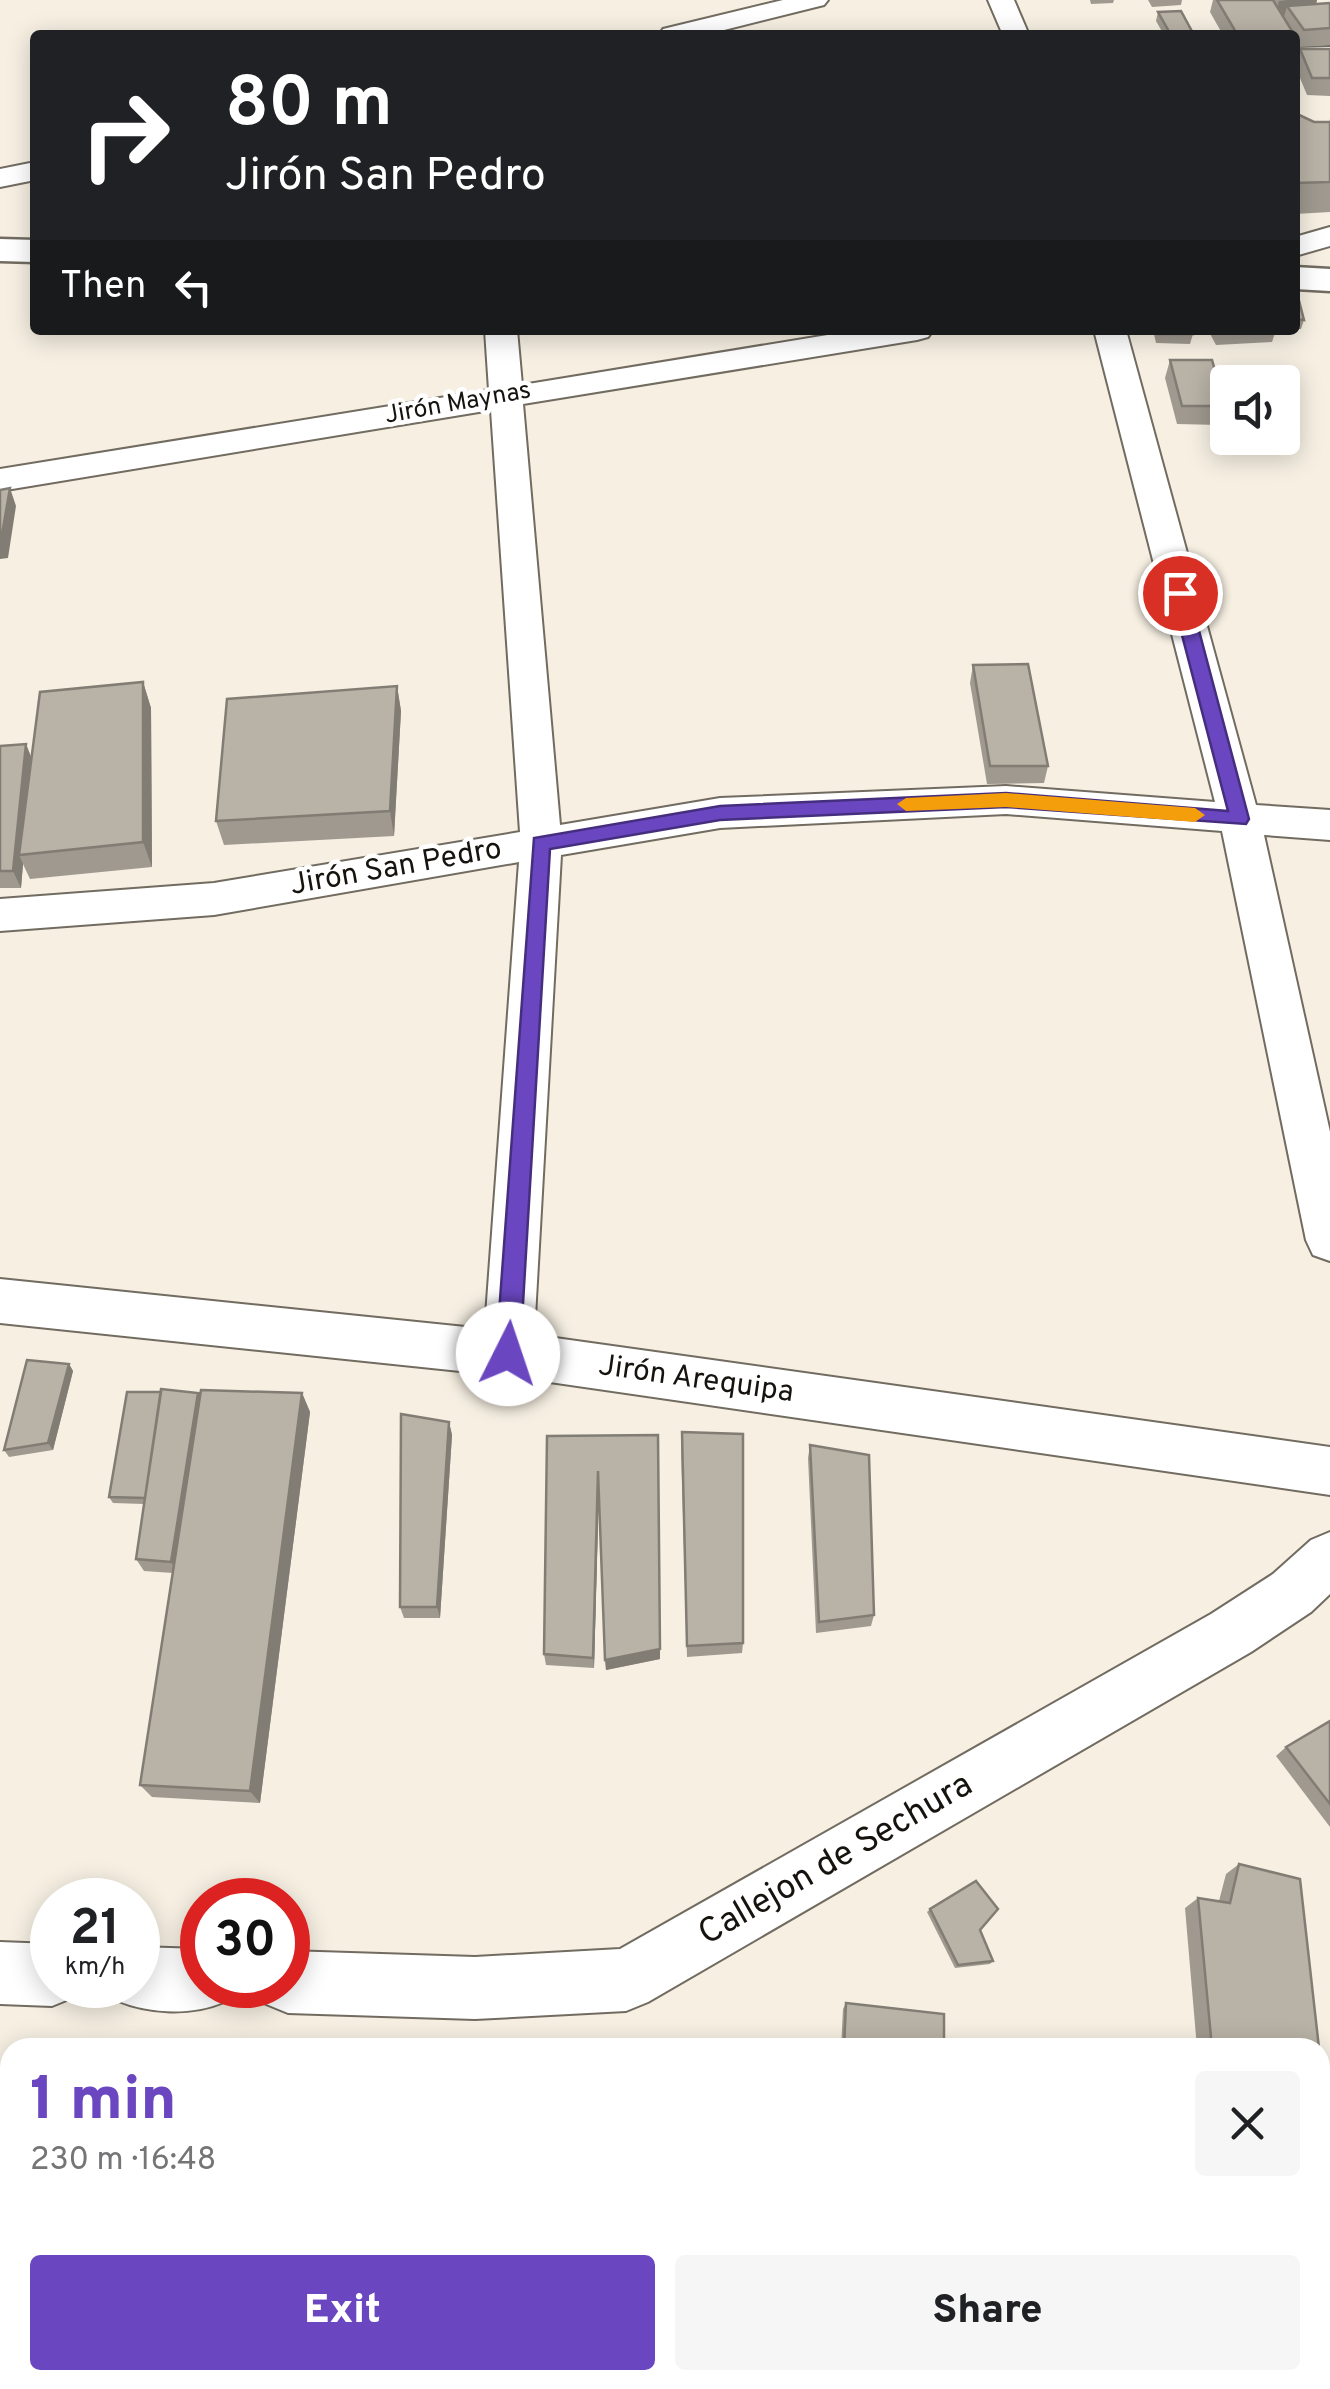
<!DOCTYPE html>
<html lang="en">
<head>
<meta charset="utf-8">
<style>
  body { margin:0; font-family:Overpass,sans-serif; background:#f6f6f6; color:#202124; height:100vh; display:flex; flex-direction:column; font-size:38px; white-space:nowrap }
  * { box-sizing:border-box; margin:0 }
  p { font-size:32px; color:#757577 }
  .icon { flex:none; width:55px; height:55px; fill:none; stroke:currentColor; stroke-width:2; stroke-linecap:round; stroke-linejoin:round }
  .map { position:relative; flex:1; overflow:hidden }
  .side { position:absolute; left:0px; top:2038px; width:1330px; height:352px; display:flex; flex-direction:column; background:#fff; border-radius:30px 30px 0 0; box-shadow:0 5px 25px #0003 }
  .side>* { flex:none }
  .hud { position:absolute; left:30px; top:30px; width:1270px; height:305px; border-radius:10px; box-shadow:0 5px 25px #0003; background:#202124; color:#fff; overflow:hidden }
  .buttons { position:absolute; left:1210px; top:365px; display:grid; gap:20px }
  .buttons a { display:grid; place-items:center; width:90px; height:90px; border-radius:10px; background:#fff; box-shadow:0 5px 25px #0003; font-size:50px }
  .speed { position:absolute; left:30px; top:1878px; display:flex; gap:20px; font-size:50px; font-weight:700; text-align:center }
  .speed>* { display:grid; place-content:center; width:130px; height:130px; border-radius:50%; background:#fff; box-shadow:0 5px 25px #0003; line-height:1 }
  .speed small { font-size:25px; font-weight:400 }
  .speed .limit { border:15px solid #d22; background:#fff; color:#111 }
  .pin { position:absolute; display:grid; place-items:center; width:85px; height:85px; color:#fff; margin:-42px; border:5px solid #fff; border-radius:50%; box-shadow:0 2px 10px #0007 }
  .me { position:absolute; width:110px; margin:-55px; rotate:4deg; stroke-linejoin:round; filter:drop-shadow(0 0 8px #0008) }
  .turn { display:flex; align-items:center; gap:35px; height:210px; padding:0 30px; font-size:45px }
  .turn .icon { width:130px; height:130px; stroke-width:2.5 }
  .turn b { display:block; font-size:70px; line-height:85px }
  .then { display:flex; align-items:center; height:95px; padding:0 30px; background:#0003; gap:20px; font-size:38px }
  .round { display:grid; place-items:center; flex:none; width:105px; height:105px; border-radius:10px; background:#f6f6f6 }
  .headline { display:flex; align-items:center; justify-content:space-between; height:170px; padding:0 30px }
  h1 { font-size:60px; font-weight:800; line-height:75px; color:#6a47c0 }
  .cta { display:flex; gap:20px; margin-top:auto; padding:20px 30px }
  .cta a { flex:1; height:115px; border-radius:10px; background:#6a47c0; color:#fff; font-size:40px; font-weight:800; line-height:115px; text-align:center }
  .cta a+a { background:#f6f6f6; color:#202124 }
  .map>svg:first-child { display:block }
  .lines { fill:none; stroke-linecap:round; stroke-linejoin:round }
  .street-casing { stroke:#716b60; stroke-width:4 }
  .secondary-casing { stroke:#716b60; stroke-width:5 }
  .street { fill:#fff; fill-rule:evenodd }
  .secondary { fill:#fff; fill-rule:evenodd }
  .wall { fill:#9f998f }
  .shaded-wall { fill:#827d74 }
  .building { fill:#b9b2a6; stroke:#827d74; stroke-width:2.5 }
  .route { fill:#6a47c0; stroke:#452e7d; stroke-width:2.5 }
  .slow { fill:#f59e0b }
  .labels { text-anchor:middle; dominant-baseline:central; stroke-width:9; stroke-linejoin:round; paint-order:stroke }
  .far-street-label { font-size:25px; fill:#16130f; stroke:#fff }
  .street-label { font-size:30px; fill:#16130f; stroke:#fff }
  .near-street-label { font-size:35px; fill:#16130f; stroke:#fff }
</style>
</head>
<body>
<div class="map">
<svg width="1330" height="2389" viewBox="0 0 1330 2389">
  <rect width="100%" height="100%" fill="#f6efe2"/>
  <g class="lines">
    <defs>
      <path id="street" d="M783,0H828L824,5L704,35H659L663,29Z
        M988,0H1014L1029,35H1003Z
        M1330,47V63L1295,64V48Z
        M35,162V180L0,187V169Z
        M1330,227V246L1295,256V237Z
        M485,330H517L522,385L858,330H933L928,337L917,340L523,404L560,825L720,798L1006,786L1215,802L1094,330H1126L1256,805L1330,810V840L1264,835L1330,1132V1261L1313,1255L1306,1240L1222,831L1006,814L720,828L561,855L534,1335L1330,1447V1495L508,1376L0,1323V1279L485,1329L519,862L214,915L0,931V899L214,883L520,832L491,410L0,491V469L489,390Z
        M1330,1532V1594L1311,1612L1251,1652L648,2002L626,2011L475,2019L288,2013L266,2004L258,1985H288V1951L475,1957L620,1949L1211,1614L1273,1574L1311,1540Z
        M0,1942L52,1944V1985H79L74,1997L52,2006L0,2004Z
        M138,1947L202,1949V1985H231L224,2002C191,2016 149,2014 116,2000L110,1985H138Z"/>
      <path id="secondary" d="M0,239L35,240V262L0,261Z
        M1295,267L1330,269V291L1295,289Z"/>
    </defs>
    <use href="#street" class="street-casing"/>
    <use href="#secondary" class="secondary-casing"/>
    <use href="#street" class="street"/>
    <use href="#secondary" class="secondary"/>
  </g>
  <path class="wall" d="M1090,0H1114L1113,3L1091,4Z
    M1148,0H1182L1181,5L1152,7Z
    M1213,0H1317L1316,4L1330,3V45L1300,47L1295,41V35H1223L1210,12Z
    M1158,12L1194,35H1164L1156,21Z
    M1300,49H1330V96L1307,95L1295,66Z
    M1295,108L1297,114L1314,122H1329L1330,119V212L1295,214Z
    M1295,293L1304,320L1301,329H1295Z
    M1153,330H1192L1193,334L1190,344L1156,343Z
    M1208,330H1276L1272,342L1216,345Z
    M1170,360L1225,406L1219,425L1177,424L1165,378Z
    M973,665L1048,766L1044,783L987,784L970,683Z
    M143,682L151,708L152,867L30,879L23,864L21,888H0V746L26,744L31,757Z
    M397,686L401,711L394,836L224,845L216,821Z
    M69,1364L73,1371L53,1450L9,1457L4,1450Z
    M302,1393L310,1412L260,1803L152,1797L140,1785L173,1573L144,1571L136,1559L144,1504L113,1503L109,1497L200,1397Z
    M449,1422L452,1435L440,1618H404L400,1607Z
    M658,1435L660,1659L606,1670L599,1493L594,1668L546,1665L544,1654L547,1436Z
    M681,1445L743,1643L742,1653L687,1657Z
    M810,1445L874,1615L871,1626L816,1633L808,1458Z
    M1330,1721V1827L1276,1756L1286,1747Z
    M1239,1864L1319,2048H1197L1185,1908L1198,1898L1219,1901L1226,1874Z
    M930,1909L980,1930L993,1961L990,1964L955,1968L927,1912Z
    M846,2003L944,2048H841L843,2009Z"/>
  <path class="shaded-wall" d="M1288,0H1317L1313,14L1287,6L1284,17L1275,18L1279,1Z
    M10,488L16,506L8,558L0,559V540Z
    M143,682L151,708L152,867L143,842Z
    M397,686L401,711L394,836L390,811Z
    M26,744L33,762L19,855L23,864L21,888L13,871Z
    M69,1364L73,1371L53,1450L48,1443Z
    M198,1393L205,1407L178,1573L171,1562Z
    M302,1393L310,1412L260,1803L250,1791Z
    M449,1422L452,1435L440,1618L437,1607Z
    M598,1471L599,1484L594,1668L593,1658Z
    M660,1649V1659L606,1670L605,1660Z"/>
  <path class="building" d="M1217,0H1273L1292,31L1237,34Z
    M1330,3V28L1304,30L1287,6Z
    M1181,11L1194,35H1171L1158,12Z
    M1300,49H1330V78H1312Z
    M1295,108L1297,114L1314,122H1330V182L1295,183Z
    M1295,293H1297L1304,320L1295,319Z
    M1157,330H1192L1193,334H1158Z
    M1170,360H1212L1225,406H1182Z
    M10,488L1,540H0V490Z
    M1028,664L1048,766H990L973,665Z
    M143,682V842L19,855L40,692Z
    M397,686L390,811L216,821L227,699Z
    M26,744L13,871H0V746Z
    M27,1360L69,1364L48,1443L4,1450Z
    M161,1389L198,1393L171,1562L136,1559Z
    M201,1390L302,1393L250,1791L140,1785Z
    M127,1392H161L145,1498L109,1497Z
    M401,1414L449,1422L437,1607H400Z
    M682,1432L743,1434V1643L687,1646Z
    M658,1435L660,1649L605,1660L598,1471L593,1658L544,1654L547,1436Z
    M810,1445L869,1455L874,1615L819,1622Z
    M1330,1721V1804L1286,1747Z
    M1239,1864L1300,1879L1319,2048H1212L1198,1898L1230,1903Z
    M976,1881L998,1909L980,1930L993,1961L958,1965L930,1909Z
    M846,2003L944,2014V2048H844Z
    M1320,2057L1328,2131L1320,2130Z"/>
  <path class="route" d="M1180,588L1189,593L1249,819L1246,824L1006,807L720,820L550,849L520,1354L517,1361L508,1364L499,1361L496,1354L534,838L720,806L1006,793L1228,811L1171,593Z"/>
  <path class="slow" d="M1006,793L1195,808L1205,815L1195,822L1006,807L906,811L897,804L906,798Z"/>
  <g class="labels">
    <g class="far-street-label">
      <text transform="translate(458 404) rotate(-10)">Jirón Maynas</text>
    </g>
    <g class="street-label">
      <text transform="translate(396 868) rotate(-10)">Jirón San Pedro</text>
      <text transform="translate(696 1380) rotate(8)">Jirón Arequipa</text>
    </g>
    <g class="near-street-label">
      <text transform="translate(836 1860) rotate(-30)">Callejon de Sechura</text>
    </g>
  </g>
</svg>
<div class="buttons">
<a><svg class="icon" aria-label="sound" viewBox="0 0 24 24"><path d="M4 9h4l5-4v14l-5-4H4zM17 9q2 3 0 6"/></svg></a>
</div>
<div class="speed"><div>21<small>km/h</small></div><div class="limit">30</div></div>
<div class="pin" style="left:1180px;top:593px;background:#d93025"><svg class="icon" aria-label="arrive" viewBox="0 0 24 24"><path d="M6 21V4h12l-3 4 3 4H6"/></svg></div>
<svg class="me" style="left:508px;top:1354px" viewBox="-20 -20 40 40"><circle r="19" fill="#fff"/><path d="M0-13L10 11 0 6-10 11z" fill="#6a47c0"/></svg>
<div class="hud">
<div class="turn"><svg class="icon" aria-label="right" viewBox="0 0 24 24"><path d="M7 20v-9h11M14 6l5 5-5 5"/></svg><div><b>80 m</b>Jirón San Pedro</div></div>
<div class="then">Then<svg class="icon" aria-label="left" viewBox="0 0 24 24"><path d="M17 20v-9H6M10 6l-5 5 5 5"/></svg></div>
</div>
<section class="side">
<div class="headline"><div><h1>1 min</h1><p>230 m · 16:48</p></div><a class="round"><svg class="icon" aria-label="close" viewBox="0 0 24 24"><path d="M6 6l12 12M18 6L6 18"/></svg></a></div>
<div class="cta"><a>Exit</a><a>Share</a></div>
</section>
</div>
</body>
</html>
